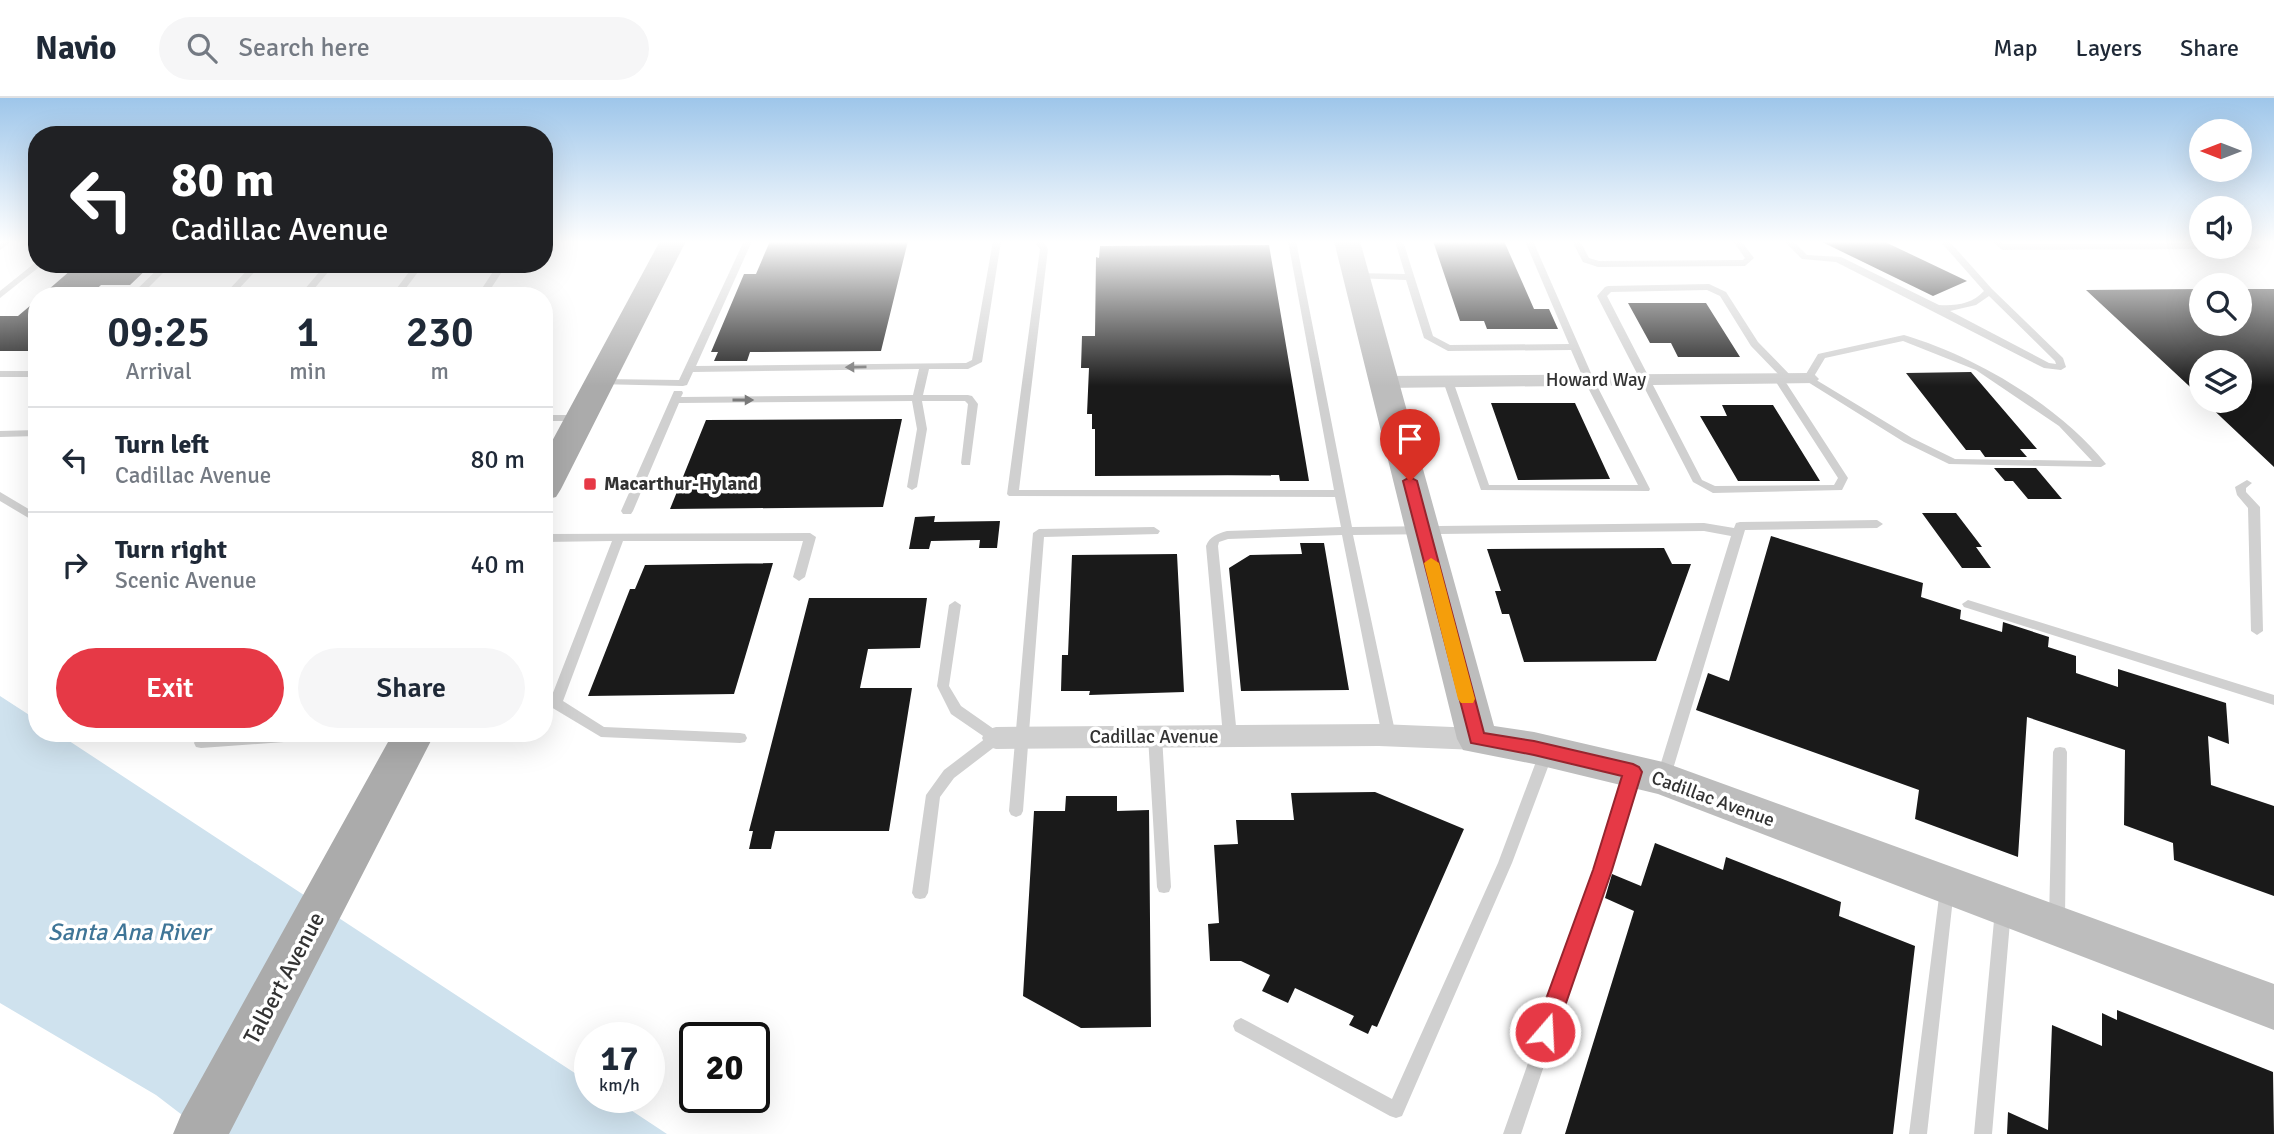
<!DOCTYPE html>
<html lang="en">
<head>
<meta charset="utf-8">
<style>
  body { margin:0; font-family:Signika,sans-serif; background:#f6f6f7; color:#1f2937; height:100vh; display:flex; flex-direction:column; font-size:26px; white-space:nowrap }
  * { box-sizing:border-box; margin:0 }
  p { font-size:23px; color:#747a83 }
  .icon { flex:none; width:38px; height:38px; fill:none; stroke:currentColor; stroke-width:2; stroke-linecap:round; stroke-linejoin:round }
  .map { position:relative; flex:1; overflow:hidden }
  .panel { position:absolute; left:28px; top:189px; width:525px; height:455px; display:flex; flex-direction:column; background:#fff; border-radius:28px; box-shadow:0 7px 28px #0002 }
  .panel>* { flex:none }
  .guide { position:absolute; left:28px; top:28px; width:525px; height:147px; border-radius:28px; box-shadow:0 7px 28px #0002; background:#202124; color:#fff; overflow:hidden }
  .needle { width:46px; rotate:270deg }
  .fabs { position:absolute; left:2189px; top:21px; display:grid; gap:14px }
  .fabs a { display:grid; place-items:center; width:63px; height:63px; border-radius:50%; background:#fff; box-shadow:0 7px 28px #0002; font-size:35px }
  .speed { position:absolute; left:574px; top:924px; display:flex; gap:14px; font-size:35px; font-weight:700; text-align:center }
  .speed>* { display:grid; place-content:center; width:91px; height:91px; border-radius:50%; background:#fff; box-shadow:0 7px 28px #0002; line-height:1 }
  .speed small { font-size:18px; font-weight:400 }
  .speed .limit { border:4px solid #111; border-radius:10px; background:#fff; color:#111 }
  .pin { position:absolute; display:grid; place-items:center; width:60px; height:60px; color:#fff; margin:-72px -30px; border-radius:50% 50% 50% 0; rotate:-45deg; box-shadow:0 0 7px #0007 }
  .pin .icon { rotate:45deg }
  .me { position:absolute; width:77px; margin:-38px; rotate:19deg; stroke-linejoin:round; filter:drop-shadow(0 0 5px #0008) }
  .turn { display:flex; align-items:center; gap:24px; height:147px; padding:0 28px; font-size:32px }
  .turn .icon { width:91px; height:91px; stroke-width:2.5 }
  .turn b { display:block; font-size:49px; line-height:60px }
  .eta { display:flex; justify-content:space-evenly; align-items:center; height:119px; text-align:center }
  .eta b { font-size:42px; font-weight:600; line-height:49px }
  .button { display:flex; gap:14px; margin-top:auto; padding:14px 28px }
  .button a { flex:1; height:80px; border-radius:42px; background:#e63946; color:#fff; font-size:28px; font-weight:600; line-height:80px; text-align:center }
  .button a+a { background:#f6f6f7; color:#1f2937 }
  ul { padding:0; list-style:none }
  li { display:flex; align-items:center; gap:21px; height:105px; padding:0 28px; border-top:2px solid #e0e1e3 }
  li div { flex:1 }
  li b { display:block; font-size:26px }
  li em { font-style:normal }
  header { display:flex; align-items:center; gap:42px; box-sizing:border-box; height:98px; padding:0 35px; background:#fff; border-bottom:2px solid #e0e1e3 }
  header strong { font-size:33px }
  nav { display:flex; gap:38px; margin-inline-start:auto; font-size:24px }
  .search { width:490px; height:63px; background:#f6f6f7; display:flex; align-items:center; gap:18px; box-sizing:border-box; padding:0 24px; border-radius:38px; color:#747a83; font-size:26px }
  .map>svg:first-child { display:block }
  .water { fill:#cfe2ee }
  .building { fill:#1a1a1a }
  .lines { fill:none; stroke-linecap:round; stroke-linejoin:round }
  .lane { fill:#d0d0d0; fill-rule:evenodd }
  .street { fill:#d0d0d0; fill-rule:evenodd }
  .secondary { fill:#bdbdbd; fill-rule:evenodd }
  .primary { fill:#ababab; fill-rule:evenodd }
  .oneway { fill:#7a7a7a }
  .route { fill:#e63946; stroke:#96252e; stroke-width:2 }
  .slow { fill:#f59e0b }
  .poi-dot { fill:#e63946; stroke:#fff; stroke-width:2.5 }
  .labels { text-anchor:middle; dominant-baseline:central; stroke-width:7; stroke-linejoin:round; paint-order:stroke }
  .street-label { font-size:19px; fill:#333; stroke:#fff }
  .poi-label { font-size:19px; font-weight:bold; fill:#333; stroke:#fff; text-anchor:start }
  .near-street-label { font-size:23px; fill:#333; stroke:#fff }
  .near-water-label { font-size:24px; font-style:italic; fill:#3f7597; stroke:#fff }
</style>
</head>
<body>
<header>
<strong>Navio</strong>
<div class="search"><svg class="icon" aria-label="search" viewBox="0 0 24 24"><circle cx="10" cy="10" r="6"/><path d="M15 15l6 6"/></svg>Search here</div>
<nav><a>Map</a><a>Layers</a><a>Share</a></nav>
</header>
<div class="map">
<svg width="2274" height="1036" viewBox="0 0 2274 1036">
  <rect width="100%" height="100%" fill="#fff"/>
  <path class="water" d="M0,598L37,622V635H57L590,985V999H611L667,1036H207L156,997L0,905Z"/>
  <path class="building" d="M770,143H908L881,253L750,254L747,263H714L718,254H711L744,176H756Z
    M1433,143H1504L1534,211H1549L1558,231H1487L1484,223H1460Z
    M1820,143H1883L1967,183L1933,198Z
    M1269,147L1309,383H1280L1279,377L1095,378V331H1092V316H1087L1089,270H1081L1082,238H1095L1096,159L1099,160L1100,148Z
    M78,166H152L130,187H101L89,198H41Z
    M2202,191V226H2240V191H2274V369L2204,303H2240V264H2202V300L2086,192Z
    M37,202V253H0V218H18Z
    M1628,205H1706L1740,259H1678L1671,245H1650Z
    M1971,274L2037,351H2020L2027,359H1985L1980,352H1966L1906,275Z
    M1491,305H1575L1610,381L1518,382Z
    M1722,307H1773L1820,383H1738L1700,318H1727Z
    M902,321L883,409L670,411L706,322Z
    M1994,370H2036L2062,401H2028L2013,383H2005Z
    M1922,415H1956L1982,449H1976L1991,470H1962Z
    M935,418L934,424L1000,423L997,450H979L980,442L931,443L929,451H909L915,419Z
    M1771,438L1923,485L1921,499L1961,512L1960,521L2002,534L2003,524L2049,539L2048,549L2076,558V575L2118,589V571L2226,605L2229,646L2208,638L2211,687L2274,708V798L2174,762L2173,745L2124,727L2125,652L2027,619L2018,759L1915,721L1919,692L1696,612L1708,575L1729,583Z
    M1300,445H1324L1349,592L1241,593L1229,470L1250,457L1302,456Z
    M1664,450L1672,466H1691L1656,563L1524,564L1509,516H1502L1495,493H1501L1487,451Z
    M1177,456L1184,594L1089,597L1090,593H1061L1062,557H1068L1072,457Z
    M773,465L734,596L588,598L630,491H635L645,467Z
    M809,500H927L920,550L868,551L860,590H912L889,733H775L771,751H749L753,733H749Z
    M1375,694L1464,731L1377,929L1372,927L1368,936L1349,927L1354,918L1295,890L1288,905L1262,893L1270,877L1241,863H1210L1208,826L1219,825L1214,747L1238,746L1236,722H1294L1291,695Z
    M1066,698H1117V713L1149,712L1151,929L1081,930L1023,898L1034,713H1065Z
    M1655,745L1723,772L1726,759L1841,804L1839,818L1915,848L1893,1036H1565L1634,813L1605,800L1612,776L1641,788Z
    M2117,912L2273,974L2274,1036H2007L2008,1014L2048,1032L2052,927L2102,948V915L2117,922Z"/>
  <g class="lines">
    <path class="lane" d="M3,143H12L0,152V145Z
      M744,143H752L696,268L966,265L972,262L993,143H1001L982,264L968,271H929L923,297H968L972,298L978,306L970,367H962L961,365L968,306L965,303H922L927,331L917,389L912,392L907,389L917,331L912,303L679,305L633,413L631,416H623L621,413L674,293H682L683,295L681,299L913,297L919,271L693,274L687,287L683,288L596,286V282L600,281L679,282Z
      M1034,143H1042L1048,151L1019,392H1334L1288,143H1296L1352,429L1704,425L1734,430L1736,425L1740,424L1877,422L1883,426L1877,430L1745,432L1670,681L1668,685L1663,687L1658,685L1656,681L1731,438L1704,433L1353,437L1396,638L1394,642H1384L1382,638L1342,437L1228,441L1219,444L1218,448L1237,638L1235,642H1225L1223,638L1206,448C1210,438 1217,436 1227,433L1341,429L1335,399L1009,398L1007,396L1040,151Z
      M1395,143H1403L1433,238L1450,247L1569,246L1525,143H1533L1594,282L1650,391L1649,393L1481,392L1443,283L1444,281H1452L1453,283L1489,387H1638L1584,282L1571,252L1448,253L1424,240L1406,182L1354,180V176L1357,175L1405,176Z
      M1572,143H1580L1589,160L1599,163L1743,162L1745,160L1733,143H1741L1754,160L1745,168L1598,169L1583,164Z
      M1784,143H1793L1807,157L1841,159L1939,207C1956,208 1972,206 1984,193L1940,143H1949L1992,191L2063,260L2066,269L2061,272L2044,270L1836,164L1802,161ZM1989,198L2055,263L2056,266L2049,265L1950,213L1976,207Z
      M1992,143H2001L2004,146L2202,145V149H2206L2202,151L2002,152Z
      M2246,143H2255L2261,149L2257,152L2237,151L2236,149H2240V146H2249Z
      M36,164L37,166H43L0,200V193Z
      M163,166H172L140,198H130Z
      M253,166H262L232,198H223Z
      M326,166H335L308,198H299Z
      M415,166H424L400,198H391Z
      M498,166H507L486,198H477Z
      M1709,186L1726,194L1758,244L1794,281L1789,284L1785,283L1848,380L1842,392L1713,395L1693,384L1597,198L1605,189L1608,188ZM1707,192L1720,198L1751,248L1781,279L1774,281L1838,380L1834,387L1715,388L1702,382L1607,198L1611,194Z
      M1904,237C1975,258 2060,308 2106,366L2101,369L1949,366L1904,344L1803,281L1818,256ZM1903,243L1976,272L2059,328L2092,363L1955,361L1912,340L1813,280L1825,260Z
      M0,273H37V279H0Z
      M544,317H581L586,320L581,323H544Z
      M37,332V338L0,339V333Z
      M2247,382L2252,385L2246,390V394L2260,409L2263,533L2257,537L2251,533L2248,410L2237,397L2235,389Z
      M0,394L37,416V425L0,403Z
      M1154,429L1160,433L1158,436L1044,439L1023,713L1021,717L1016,719L1011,717L1009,713L1033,435L1039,431Z
      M810,435L816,439L805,479L799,483L793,479L803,443H623L563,603L604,629L740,635L745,636L747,640L745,644L740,645L601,639L551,609L549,605L612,443L544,444V436Z
      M1968,502L2274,597V607L1964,509L1962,506Z
      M955,503L961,507L949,588L961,608L1001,636L1003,640L1001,644L954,680L940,699L928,795L925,800L920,801L915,800L912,795L926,697L944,672L986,640L951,616L937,588L949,507Z
      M1155,633L1160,634L1162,638L1171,789L1169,794L1164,795L1159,794L1157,789L1148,638L1150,634Z
      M263,635H304L302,639L284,644L201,650L196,649L194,645L196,641L201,640Z
      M1547,648L1552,649L1554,653L1512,765L1402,1018L1396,1020L1390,1018L1235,933L1233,928L1235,923L1241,920L1247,923L1392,1001L1498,765L1540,653L1542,649Z
      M2060,649L2065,650L2067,654L2065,821L2062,826L2057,828L2052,826L2049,821L2053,654L2055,650Z
      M1633,669L1638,670L1640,674L1610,772L1521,1036H1503L1596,772L1626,674L1628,670Z
      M1947,785L1952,786L1954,791L1927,1036H1909L1940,791L1942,786Z
      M2003,805L2008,807L2011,812L1992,1036H1974L1995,812L1998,807Z"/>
    <path class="street" d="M1808,275L1815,277L1819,281L1815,285L1384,290L1376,289L1373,284L1376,279L1384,278Z
      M1379,626L1477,630L1487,633L1491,641L1487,649L1477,652L1379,648L996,651L986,648L982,640L986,632L996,629Z"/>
    <path class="secondary" d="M1334,143H1360L1494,628L1534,634L1663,664L2274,886V932L1658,696L1534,666L1463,652L1457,641Z"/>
    <path class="primary" d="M660,143H686L561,391L556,399L544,402V358Z
      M393,635H435L229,1036H173L181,1017Z"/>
  </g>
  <defs><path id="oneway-solid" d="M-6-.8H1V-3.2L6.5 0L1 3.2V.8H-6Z" transform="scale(1.75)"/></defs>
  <g class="oneway">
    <use href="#oneway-solid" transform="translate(856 269) rotate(179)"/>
    <use href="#oneway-solid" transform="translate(743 302)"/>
  </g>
  <linearGradient id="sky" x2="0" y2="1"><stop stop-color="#9ec6ea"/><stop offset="0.5" stop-color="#fff"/><stop offset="1" stop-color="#fff" stop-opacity="0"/></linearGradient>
  <rect width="2274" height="288" fill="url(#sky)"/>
  <path class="route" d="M1410,379L1417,383L1484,635L1534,643L1633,666L1639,669L1642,674L1612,772L1556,934L1553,941L1545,944L1538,941L1534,934L1593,772L1622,678L1534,657L1471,645L1403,383Z"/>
  <path class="slow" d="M1431,460L1439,465L1475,601L1473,605H1461L1458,601L1424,465Z"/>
  <rect class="poi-dot" x="583" y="379" width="14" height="14" rx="3.5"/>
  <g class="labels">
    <g class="street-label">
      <text x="1596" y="282">Howard Way</text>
      <text x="1154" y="639">Cadillac Avenue</text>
      <text transform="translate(1713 701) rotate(20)">Cadillac Avenue</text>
    </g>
    <g class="poi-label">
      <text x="604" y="386">Macarthur-Hyland</text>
    </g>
    <g class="near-street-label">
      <text transform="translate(284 880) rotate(-62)">Talbert Avenue</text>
    </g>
    <g class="near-water-label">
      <text x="129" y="834">Santa Ana River</text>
    </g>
  </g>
</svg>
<div class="fabs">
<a><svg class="needle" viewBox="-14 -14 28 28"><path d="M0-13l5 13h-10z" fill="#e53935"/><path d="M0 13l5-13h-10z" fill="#747a83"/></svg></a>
<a><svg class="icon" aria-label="sound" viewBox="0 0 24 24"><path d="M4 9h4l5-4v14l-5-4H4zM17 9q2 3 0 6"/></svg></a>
<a><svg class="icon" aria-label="search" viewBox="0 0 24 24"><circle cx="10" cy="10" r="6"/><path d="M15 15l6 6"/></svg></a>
<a><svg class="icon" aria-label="layers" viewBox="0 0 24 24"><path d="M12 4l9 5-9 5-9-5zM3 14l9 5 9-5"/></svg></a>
</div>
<div class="speed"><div>17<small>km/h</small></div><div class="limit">20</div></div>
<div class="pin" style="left:1410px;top:383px;background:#d93025"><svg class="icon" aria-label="arrive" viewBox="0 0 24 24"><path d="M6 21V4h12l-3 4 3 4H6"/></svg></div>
<svg class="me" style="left:1545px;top:934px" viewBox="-20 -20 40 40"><circle r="17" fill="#e63946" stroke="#fff" stroke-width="3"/><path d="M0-11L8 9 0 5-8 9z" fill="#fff"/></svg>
<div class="guide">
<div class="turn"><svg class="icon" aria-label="left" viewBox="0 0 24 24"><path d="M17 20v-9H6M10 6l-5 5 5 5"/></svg><div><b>80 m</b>Cadillac Avenue</div></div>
</div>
<section class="panel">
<div class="eta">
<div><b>09:25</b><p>Arrival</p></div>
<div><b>1</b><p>min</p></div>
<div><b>230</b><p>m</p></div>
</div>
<ul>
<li><svg class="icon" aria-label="left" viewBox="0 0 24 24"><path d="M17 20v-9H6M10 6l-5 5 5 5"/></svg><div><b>Turn left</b><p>Cadillac Avenue</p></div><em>80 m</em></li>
<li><svg class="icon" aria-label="right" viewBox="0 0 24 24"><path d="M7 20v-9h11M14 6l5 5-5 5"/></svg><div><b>Turn right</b><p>Scenic Avenue</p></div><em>40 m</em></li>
</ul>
<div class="button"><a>Exit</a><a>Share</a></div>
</section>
</div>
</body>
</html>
